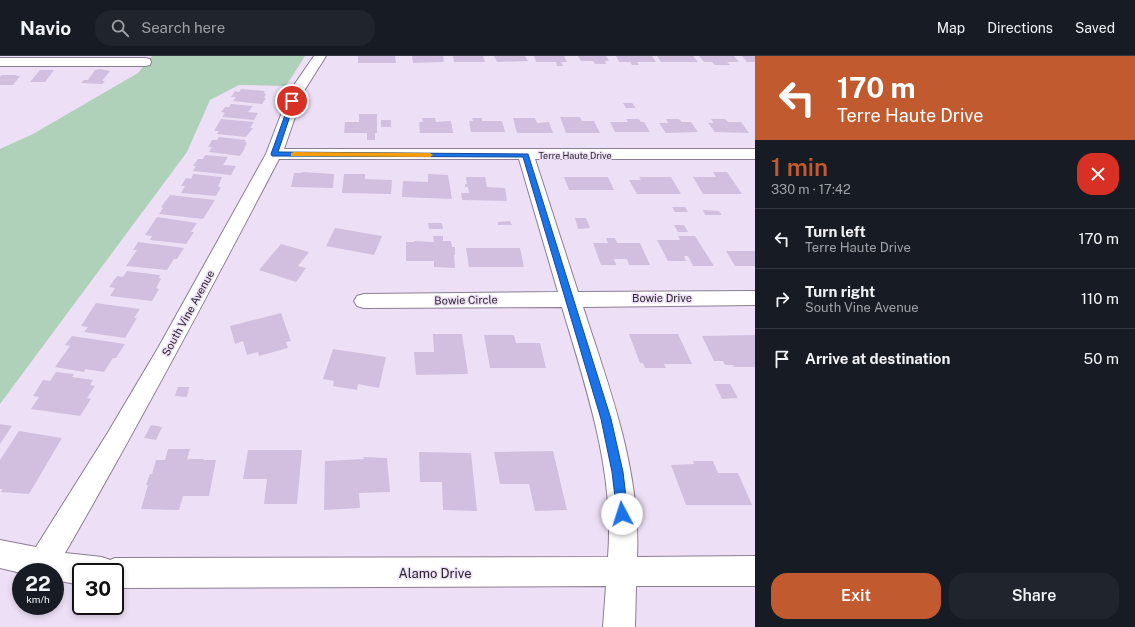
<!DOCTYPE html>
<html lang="en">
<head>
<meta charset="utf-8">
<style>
  body { margin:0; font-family:"Public Sans",sans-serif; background:#20242c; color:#f1f3f6; height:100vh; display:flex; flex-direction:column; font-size:15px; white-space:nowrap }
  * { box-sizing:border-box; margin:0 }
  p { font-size:13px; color:#9ea1a6 }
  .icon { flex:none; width:22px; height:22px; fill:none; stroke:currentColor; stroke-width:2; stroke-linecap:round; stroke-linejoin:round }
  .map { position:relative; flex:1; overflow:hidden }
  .side { display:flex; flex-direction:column; background:#171b24; width:380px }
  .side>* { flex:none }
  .guide { background:#c15a2e; color:#fff; overflow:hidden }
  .speed { position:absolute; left:12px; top:507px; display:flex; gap:8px; font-size:20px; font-weight:700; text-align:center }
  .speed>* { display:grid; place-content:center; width:52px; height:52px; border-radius:50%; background:#171b24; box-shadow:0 2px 6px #0003; line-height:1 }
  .speed small { font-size:10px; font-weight:400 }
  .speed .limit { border:2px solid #111; border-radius:6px; background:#fff; color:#111 }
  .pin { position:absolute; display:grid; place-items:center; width:34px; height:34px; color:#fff; margin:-17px; border:2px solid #fff; border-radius:50%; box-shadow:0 1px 4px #0007 }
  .me { position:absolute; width:44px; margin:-22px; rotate:355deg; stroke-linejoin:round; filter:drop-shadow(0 0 3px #0008) }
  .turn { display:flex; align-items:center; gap:14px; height:84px; padding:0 16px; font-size:18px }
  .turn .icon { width:52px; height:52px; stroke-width:2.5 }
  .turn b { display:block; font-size:28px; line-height:34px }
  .round { display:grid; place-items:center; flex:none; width:42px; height:42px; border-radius:16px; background:#20242c }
  .summary { display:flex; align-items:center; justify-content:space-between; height:68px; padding:0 16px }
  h1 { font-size:24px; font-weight:600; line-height:30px; color:#c15a2e }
  .button { display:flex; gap:8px; margin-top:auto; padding:8px 16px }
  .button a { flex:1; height:46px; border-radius:16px; background:#c15a2e; color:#fff; font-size:16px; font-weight:600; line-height:46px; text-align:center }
  .button a+a { background:#20242c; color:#f1f3f6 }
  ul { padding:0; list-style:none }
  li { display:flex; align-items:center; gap:12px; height:60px; padding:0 16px; border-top:1px solid #363941 }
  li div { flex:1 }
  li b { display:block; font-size:15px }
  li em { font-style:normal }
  header { display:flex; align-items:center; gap:24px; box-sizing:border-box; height:56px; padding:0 20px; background:#171b24; border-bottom:1px solid #363941 }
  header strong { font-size:19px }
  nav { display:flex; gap:22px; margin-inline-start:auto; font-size:14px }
  .search { width:280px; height:36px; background:#20242c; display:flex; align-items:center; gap:10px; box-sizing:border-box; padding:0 14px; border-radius:16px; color:#9ea1a6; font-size:15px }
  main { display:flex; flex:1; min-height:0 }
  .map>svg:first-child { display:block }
  .green { fill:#afd1b9 }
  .building { fill:#d2bedf }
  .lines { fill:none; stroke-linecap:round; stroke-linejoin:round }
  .minor-casing { stroke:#8a7e92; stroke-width:2 }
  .minor { fill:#fff; fill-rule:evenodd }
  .route { fill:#1a73e8; stroke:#114b97 }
  .slow { fill:#f59e0b }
  .labels { text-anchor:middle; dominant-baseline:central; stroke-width:3; stroke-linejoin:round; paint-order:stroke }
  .far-street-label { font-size:9px; fill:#2a252d; stroke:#ede0f6 }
  .street-label { font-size:11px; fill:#2a252d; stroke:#ede0f6 }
  .near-street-label { font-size:13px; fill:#2a252d; stroke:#ede0f6 }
</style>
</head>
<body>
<header>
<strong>Navio</strong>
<div class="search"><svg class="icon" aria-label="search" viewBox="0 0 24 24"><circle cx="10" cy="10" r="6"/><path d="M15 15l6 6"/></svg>Search here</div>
<nav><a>Map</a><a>Directions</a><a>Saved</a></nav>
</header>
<main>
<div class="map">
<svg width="755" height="571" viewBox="0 0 755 571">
  <rect width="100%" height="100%" fill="#ede0f6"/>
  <path class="green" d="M152,0H305L286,30L239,29L210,44L187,96L0,348V93L33,78L138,17Z"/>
  <path class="building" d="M358,0H395L396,7H358Z
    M412,0H443L444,6L413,7Z
    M453,0H483L485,6H454Z
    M494,0H525L528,5L497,6Z
    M534,0H564L567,6H561L563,10H557L556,6H536Z
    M578,0H606L609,5H605L606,8H595L593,5H581Z
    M616,0H652L656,6H637L639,9H632L630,6H619Z
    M657,0H693L698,6H661Z
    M699,0H734L739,6H727L730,9H715L712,6H704Z
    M742,0H755V6H747Z
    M100,13L110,15L102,25H105L102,28L81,27L84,24H88L95,14Z
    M40,14H54L45,26H30Z
    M2,19H17L15,20H20L13,29H0V20Z
    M241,33L265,35L264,37L266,38L264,42H266L262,48L233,45L236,41H231L235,35L239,36Z
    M623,47H632L636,52H626Z
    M231,48L253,50L248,56L258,57L254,64L222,61L225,57L221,56L225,51H229Z
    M359,58H377V77H375V84H367V77H344L345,66H359Z
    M560,61H580L582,65H594L600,77H566Z
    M422,62H435L436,66L451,65L453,77H420L419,66H423Z
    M472,62H482V65H502L505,76H471L469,65H473Z
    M513,62H535L537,67L549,66L553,77H517Z
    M221,63L254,66L250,72H253L246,81L217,78L219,75H214Z
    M626,63H639L641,66H644L650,76H615L610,66H628Z
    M666,63H679L682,66H691L698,76L666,77L659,67H668Z
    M711,63H725L728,66H741L749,77L715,76L708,67H714Z
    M381,64H391V71H381Z
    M219,81L246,84L245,86L247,87L244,92H245L240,100L209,96L212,91H208L212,84H217Z
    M205,99L228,101L223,109L236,110L231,119L193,115L196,110H193L198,103H203Z
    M302,116L334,118L333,132L291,131L294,117H301Z
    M713,116H727L742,138H703L693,121H716Z
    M193,118L222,121L218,131H221L216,140L181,137L185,130H181L186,122L191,123Z
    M344,118H365V123L392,124L391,138L342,137Z
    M428,118L448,119L452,143L402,141L403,125L428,126Z
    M466,121H485L487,131L505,132L507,145L462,144L461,137H469L468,131H465V128H467Z
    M564,121H608L614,134H569Z
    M639,121H671L681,138H637L629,124H641Z
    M170,139L215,144L203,163L159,158L163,152L161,151Z
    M672,151H685L688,156H675Z
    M703,154L719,155L722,159H705Z
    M157,161L197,167L191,176H194L186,188L150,184L152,180L145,179Z
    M575,162H586L590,172L578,173Z
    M510,165L512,169H498V166Z
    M428,167H442L443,173H429Z
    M674,169H684L688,176H678Z
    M335,172L382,180L374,199L326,190Z
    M433,180H443V185H451L452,191H455V199H454L455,212L434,211V205H406V186H414V185L434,186Z
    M678,180H695L714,210H693L688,200H684L686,205H668L657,184H680Z
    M606,182H615L617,187H640L650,209H629L627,203H614L616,209H601L593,187H608Z
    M138,186L184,192L177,203H174L167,214L126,210L137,194H133Z
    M281,188L309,196L298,210L306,212L296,226L259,214Z
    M466,192H520L524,211H469Z
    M726,195H755V210H735Z
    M127,215L160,219L159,222L161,223L156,232L159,233L152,245L110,240L115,232L109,231L117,220L123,221Z
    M96,247L140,253L134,262H137L125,282L84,276L88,271L81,270Z
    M281,257L291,285L286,286L288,292L259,300L258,296L247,299L243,285L235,288L230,270Z
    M433,278H462L468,318L416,319L414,296H434Z
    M629,278H678L692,308H664L666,312H645L643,307H640Z
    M484,279H514L516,287H540L546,312H490Z
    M755,279V311H734L733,309H725L723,305H714L702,280Z
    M72,280L125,288L116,302H113L104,316L85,313L84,316L55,311L70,290L65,289Z
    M333,293L386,301L379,332L358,328L357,334L333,330L334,325L323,323Z
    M56,316L74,318L72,321L93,324L90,329L95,330L87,342L91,343L80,360L31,353L39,341L33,340L43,324L50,325Z
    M715,328H730L738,342L722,343Z
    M178,331H189L187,341L175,340Z
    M0,368L12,370L0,388Z
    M151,369L162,371L156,384L144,382Z
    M19,375L62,382L29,438L1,436L3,433H0V404Z
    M168,393H190L187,404L189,403H204L203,404H216L209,440H183L179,454L141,453L148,429H146L150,418H152L156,404H165Z
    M248,394H302L297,448H264L267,423H243Z
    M553,395L567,454L535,455L529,428H500L494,396Z
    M419,396L471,397L477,455L443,454L442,426H420Z
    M363,401L387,402L390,436L359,437L360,452L324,454L325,405L364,403Z
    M693,405H713L718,417H738L752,449H686L671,409L694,408Z"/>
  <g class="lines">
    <defs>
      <path id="minor" d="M314,0H326L304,35L284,93H755V103H535L578,236L755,235V249L583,251C609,331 641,414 637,501L755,500V530H636L635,571H603L606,530L115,532V516H81V529L55,524V516L21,517L0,512V484L36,491L107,378L158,292L266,98L290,35ZM279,103H519L558,236L364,238L357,240L354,245L357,250L364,252L562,251C586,332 615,415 608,501L115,502L110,504L102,501L65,497C140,367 210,235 279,103Z
        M0,2H145L150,3L151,6L150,9L145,10H0Z"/>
    </defs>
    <use href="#minor" class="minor-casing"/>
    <use href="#minor" class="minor"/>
  </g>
  <path class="route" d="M292,43L295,45L278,96L528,98L611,363L623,416L628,458L626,462L622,464L618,462L617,458L612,416L601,363L523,101L272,100L271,98L290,45Z"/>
  <path class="slow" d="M294,96L430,97L433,99L430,101L291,100V97Z"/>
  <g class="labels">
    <g class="far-street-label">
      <text x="575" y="99">Terre Haute Drive</text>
    </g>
    <g class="street-label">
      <text x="662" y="242">Bowie Drive</text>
      <text transform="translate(466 244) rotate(-1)">Bowie Circle</text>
      <text transform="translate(188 257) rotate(-61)">South Vine Avenue</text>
    </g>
    <g class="near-street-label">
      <text x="435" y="517">Alamo Drive</text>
    </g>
  </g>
</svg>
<div class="speed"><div>22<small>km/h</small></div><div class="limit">30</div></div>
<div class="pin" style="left:292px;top:45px;background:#d93025"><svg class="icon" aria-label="arrive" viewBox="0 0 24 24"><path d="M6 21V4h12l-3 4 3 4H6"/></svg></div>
<svg class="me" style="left:622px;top:458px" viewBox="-20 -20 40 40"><circle r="19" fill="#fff"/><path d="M0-13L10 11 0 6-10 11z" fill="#1a73e8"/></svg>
</div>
<section class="side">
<div class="guide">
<div class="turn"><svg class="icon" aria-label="left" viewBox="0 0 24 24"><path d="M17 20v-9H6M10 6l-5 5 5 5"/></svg><div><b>170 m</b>Terre Haute Drive</div></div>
</div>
<div class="summary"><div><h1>1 min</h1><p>330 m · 17:42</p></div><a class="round" style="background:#d93025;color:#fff"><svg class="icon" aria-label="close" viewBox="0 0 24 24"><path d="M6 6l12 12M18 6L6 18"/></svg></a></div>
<ul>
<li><svg class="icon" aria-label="left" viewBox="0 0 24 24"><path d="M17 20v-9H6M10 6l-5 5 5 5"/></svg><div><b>Turn left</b><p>Terre Haute Drive</p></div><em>170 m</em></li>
<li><svg class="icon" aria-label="right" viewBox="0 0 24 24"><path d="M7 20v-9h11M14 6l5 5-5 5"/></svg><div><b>Turn right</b><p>South Vine Avenue</p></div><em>110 m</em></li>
<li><svg class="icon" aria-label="arrive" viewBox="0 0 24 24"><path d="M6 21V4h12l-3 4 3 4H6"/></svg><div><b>Arrive at destination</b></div><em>50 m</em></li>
</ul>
<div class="button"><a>Exit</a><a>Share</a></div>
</section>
</main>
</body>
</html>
